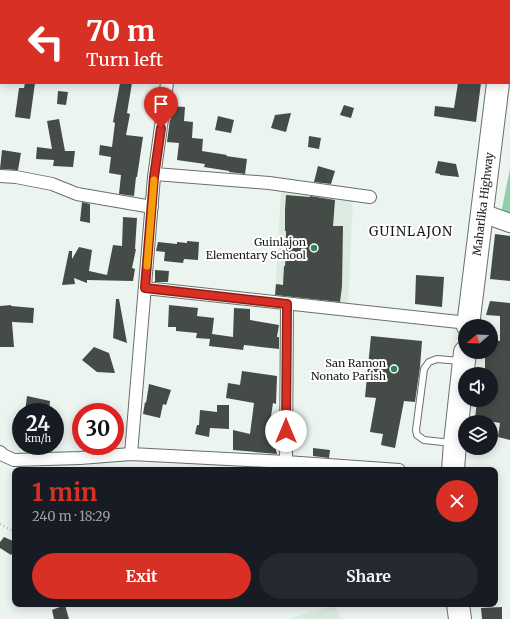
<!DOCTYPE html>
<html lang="en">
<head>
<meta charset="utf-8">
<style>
  body { margin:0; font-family:Merriweather,serif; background:#242831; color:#f1f3f6; height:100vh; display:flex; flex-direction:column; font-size:15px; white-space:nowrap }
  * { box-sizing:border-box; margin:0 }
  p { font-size:13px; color:#9ea1a6 }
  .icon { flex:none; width:22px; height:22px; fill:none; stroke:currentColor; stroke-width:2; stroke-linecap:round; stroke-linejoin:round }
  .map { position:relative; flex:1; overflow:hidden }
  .details { position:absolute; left:12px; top:467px; width:486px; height:140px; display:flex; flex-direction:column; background:#171b24; border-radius:8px; box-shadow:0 2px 10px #0003 }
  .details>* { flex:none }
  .banner { position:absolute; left:0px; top:0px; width:510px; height:84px; box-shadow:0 2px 10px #0003; background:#d93025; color:#fff; overflow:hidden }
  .needle { width:26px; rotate:251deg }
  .fabs { position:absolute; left:458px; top:319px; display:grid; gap:8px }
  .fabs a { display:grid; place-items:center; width:40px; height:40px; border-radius:50%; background:#171b24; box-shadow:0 2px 10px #0003; font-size:20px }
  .speed { position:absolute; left:12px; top:403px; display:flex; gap:8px; font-size:20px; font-weight:700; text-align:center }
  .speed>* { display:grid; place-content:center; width:52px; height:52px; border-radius:50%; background:#171b24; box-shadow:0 2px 10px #0003; line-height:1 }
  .speed small { font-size:10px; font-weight:400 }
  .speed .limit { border:6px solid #d22; background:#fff; color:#111 }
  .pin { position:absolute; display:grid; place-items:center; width:34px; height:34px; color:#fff; margin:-41px -17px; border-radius:50% 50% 50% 0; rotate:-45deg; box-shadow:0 0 4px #0007 }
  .pin .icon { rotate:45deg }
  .me { position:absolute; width:44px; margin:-22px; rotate:0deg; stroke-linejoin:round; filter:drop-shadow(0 0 3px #0008) }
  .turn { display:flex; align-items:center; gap:14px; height:84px; padding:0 20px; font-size:18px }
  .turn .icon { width:52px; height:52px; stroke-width:2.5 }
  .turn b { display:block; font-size:28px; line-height:34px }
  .round { display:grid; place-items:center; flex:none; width:42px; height:42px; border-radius:21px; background:#242831 }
  .headline { display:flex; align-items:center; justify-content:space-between; height:68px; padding:0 20px }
  h1 { font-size:24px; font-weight:700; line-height:30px; color:#d93025 }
  .button { display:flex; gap:8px; margin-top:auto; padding:8px 20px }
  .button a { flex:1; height:46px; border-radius:24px; background:#d93025; color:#fff; font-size:16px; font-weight:700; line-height:46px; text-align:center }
  .button a+a { background:#242831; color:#f1f3f6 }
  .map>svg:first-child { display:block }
  .built { fill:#dcebe1 }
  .forest { fill:#8dd0aa }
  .building { fill:#454b47 }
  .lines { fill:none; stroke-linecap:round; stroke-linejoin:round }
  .lane-casing { stroke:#69706c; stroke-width:8 }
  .street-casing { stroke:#69706c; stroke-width:14 }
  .secondary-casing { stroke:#69706c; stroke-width:20 }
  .highway-casing { stroke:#69706c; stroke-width:24 }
  .path { stroke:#a5aba7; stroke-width:2; stroke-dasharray:1 3; stroke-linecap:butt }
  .lane { stroke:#fff; stroke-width:6 }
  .street { stroke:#fff; stroke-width:12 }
  .secondary { stroke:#fff; stroke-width:18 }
  .highway { stroke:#fff; stroke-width:22 }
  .route-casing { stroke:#8d1f18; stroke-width:10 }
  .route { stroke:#d93025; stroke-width:7 }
  .slow { stroke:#f59e0b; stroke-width:7 }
  .poi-dot { fill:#2c855b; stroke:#fff; stroke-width:1.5 }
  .labels { text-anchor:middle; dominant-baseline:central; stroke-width:4; stroke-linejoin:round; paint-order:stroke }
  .street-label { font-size:11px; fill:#191c1a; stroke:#fff }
  .poi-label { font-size:11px; fill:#191c1a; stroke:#fff; text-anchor:end }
  .quarter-label { font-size:13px; letter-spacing:1px; fill:#191c1a; stroke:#fff }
</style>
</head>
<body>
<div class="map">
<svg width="510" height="619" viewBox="0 0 510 619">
  <rect width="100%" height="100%" fill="#ecf4ef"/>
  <path class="built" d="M281,191L353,197L348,307L275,299Z
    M335,605L341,619H288Z"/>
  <path class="forest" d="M510,169V216L501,213Z"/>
  <path class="building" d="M25,83H35L30,119L15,117L19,88H24Z
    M120,83H132L127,113L130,114L126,135L143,137L137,177H136L134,196L119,194L121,175L109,173L111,157L99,155L100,145L112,147L115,123L113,122Z
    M458,83H481L476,122L434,116L435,106L454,108Z
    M58,91L68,92L66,105L57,104Z
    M344,105L354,108L351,118L340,115Z
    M172,106L185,107L184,121L193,122L192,138L203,139L202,151L227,155L226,156L247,159L245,174L229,172V171L204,167L205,164L177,160L179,143L167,142L170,119L171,120Z
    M291,113L286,132L271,128L275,115Z
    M218,116L234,120L231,133L215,130Z
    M59,119L65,151H75L73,167L53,166L54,160L36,159L37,147L52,149L47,121Z
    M309,136L321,138L319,149L308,147Z
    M2,150L21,153L18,170L0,169Z
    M438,161L456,164L459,177L440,175V174L435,173Z
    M318,166L335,171L331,184L314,182Z
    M286,195L310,197V196L335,200L333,226H343L342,286L340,302L275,295L276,284L283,285L284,266H285L286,254V231H285V210Z
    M82,202L90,204V223L80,221Z
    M123,217L137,218L135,249H136L132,268L135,269L133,281L87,280V283L74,278L75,284L62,285L69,251H72V259L79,247L92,250L89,271L107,275L113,245L122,246Z
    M495,234L510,236V281L490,279Z
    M187,241L199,242L198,260L184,259L183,263L164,261L165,252L156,251L158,242L177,244V242L187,243Z
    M155,270L169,271L168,282H155Z
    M416,275L444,277L442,307L415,304Z
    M116,299H119L127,343L113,338Z
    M490,301L510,303V440L498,437L500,423L475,419L477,400H491V374H485V352H491V339L500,341V316L486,315Z
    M11,305V306L34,308L33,323L12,322L14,347H0V306Z
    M169,305L198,308L197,316L214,318L212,334L233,337L234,308L250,309V320L279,325L277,337H279V349L244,345L243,350L209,346L210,339L196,338L197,333L176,331V327H168Z
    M371,336L422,341L420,367L415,402L404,401L395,448L381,445L383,434L370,432L376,398L365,397Z
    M94,347L109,353L115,373L97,372L82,360Z
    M242,371L277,376L276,404L273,403L269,430L274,431L273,440L277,454L233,450V430L250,434L254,403L226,398L228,383L240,385Z
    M149,384L171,390L166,405L163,404L160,418L143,414L145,402L146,403Z
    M27,396L50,401L49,412H25Z
    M217,405H229V429L210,428L209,437L195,434L197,425H199L200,410L217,412Z
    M313,448L330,450L329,458L313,456Z
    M4,537L15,542V548L11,555L0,548V542Z
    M65,605L69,619H54L52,610Z
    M502,607V619H482L481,608Z"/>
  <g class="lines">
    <defs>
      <path id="lane" d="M452,443L424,440L417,435L416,430L424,369L429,362L437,359L460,361"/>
      <path id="street" d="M101,1V0
        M0,24L1,25
        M155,174L269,183L370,197
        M0,176L16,177L52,184L77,194L152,207
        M145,288L468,323
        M0,452L3,455L14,460L80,458L131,454L286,462L399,470
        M131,454L154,177L167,83
        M286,462L287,304"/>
      <path id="secondary" d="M482,213L510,223"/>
      <path id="highway" d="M508,1V0
        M468,326L498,83
        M453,470L455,443L465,352
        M458,604L460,619"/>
    </defs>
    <use href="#lane" class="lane-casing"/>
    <use href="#street" class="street-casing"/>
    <use href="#secondary" class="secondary-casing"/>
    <use href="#highway" class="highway-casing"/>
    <path class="path" d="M0,524L15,532"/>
    <use href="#lane" class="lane"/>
    <use href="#street" class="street"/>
    <use href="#secondary" class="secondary"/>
    <use href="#highway" class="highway"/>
  </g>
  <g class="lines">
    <defs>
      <path id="route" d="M161,128L154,177L145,288L287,304L286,431"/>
    </defs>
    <use href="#route" class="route-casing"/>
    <use href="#route" class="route"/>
    <path class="slow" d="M147,266L154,180"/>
  </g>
  <g class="poi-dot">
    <circle cx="314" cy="248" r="4"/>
    <circle cx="394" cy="369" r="4"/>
  </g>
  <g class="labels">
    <g class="street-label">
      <text transform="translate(483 204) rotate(-83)">Maharlika Highway</text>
    </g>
    <g class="poi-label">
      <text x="306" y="242">Guinlajon<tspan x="306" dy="13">Elementary School</tspan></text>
      <text x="386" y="363">San Ramon<tspan x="386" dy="13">Nonato Parish</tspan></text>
    </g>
    <g class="quarter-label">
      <text x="411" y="231">GUINLAJON</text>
    </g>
  </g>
</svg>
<div class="fabs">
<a><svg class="needle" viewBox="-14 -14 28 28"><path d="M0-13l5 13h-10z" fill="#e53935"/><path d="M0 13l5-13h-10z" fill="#9ea1a6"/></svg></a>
<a><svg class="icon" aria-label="sound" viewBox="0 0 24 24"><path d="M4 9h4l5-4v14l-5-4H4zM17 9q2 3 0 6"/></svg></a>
<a><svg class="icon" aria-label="layers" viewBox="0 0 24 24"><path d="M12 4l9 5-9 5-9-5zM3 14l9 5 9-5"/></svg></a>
</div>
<div class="speed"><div>24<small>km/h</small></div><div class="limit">30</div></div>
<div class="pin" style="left:161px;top:128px;background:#d93025"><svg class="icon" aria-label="arrive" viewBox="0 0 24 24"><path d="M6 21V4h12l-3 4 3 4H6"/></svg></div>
<svg class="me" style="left:286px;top:431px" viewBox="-20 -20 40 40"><circle r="19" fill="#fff"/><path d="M0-13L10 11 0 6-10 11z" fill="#d93025"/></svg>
<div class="banner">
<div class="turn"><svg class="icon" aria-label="left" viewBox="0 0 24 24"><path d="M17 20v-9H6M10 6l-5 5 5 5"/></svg><div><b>70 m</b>Turn left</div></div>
</div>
<section class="details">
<div class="headline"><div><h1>1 min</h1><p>240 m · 18:29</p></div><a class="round" style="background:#d93025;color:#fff"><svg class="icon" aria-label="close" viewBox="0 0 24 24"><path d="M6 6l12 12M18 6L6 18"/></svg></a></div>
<div class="button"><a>Exit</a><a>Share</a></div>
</section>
</div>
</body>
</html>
